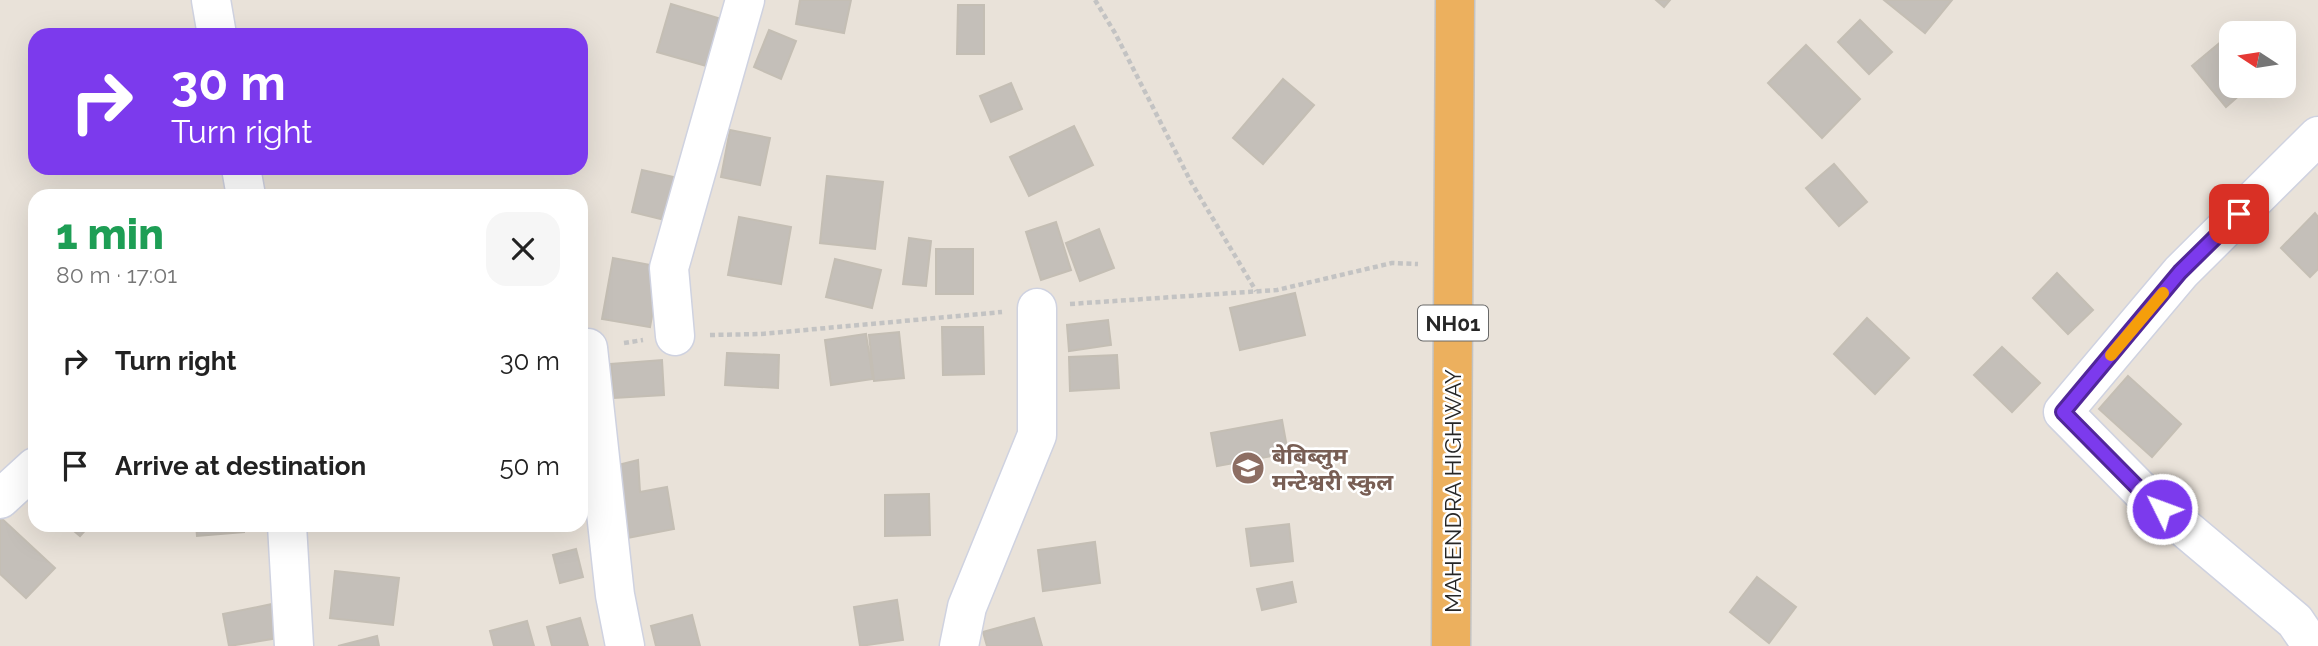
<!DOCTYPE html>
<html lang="en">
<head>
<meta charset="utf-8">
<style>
  body { margin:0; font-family:Raleway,"Noto Sans Devanagari",sans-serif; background:#f6f6f6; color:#222; height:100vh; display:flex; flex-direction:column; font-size:26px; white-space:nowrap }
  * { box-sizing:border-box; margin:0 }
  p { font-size:23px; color:#767676 }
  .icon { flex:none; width:38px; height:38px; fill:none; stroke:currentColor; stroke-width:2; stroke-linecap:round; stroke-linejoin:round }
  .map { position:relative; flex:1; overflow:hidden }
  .details { position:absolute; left:28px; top:189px; width:560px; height:343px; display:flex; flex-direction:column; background:#fff; border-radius:21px; box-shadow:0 7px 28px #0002 }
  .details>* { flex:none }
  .hud { position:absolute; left:28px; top:28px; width:560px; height:147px; border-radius:21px; box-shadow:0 7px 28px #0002; background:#7c3aed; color:#fff; overflow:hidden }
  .needle { width:46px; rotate:282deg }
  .controls { position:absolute; left:2219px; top:21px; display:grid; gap:14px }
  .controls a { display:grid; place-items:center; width:77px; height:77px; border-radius:14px; background:#fff; box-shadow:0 7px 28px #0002; font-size:35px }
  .pin { position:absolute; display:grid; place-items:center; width:60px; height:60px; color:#fff; margin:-30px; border-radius:14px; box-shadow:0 4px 10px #0006 }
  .me { position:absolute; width:77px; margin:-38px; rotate:312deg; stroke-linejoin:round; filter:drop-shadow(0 0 5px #0008) }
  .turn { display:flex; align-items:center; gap:24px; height:147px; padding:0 28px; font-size:32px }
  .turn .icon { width:91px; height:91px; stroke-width:2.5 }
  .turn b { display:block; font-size:49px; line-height:60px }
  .round { display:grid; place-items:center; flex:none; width:74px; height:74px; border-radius:21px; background:#f6f6f6 }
  .head { display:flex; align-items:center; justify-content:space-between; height:119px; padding:0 28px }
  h1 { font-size:42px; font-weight:800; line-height:52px; color:#1e9e55 }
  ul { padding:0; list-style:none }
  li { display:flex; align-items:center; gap:21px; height:105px; padding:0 28px }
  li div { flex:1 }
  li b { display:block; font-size:26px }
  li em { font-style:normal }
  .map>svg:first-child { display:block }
  .building { fill:#c4bfb9; stroke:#c4beb4; stroke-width:2 }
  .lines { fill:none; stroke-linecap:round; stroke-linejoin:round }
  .minor-casing { stroke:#cfd2e0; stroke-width:41 }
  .trunk-casing { stroke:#c3c3c3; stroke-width:41 }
  .path { stroke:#c3c3c3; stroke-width:4.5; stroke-dasharray:5 3.5; stroke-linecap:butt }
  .minor { stroke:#fff; stroke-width:38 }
  .trunk { stroke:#ecb05e; stroke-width:38 }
  .route-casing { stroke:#51269a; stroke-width:18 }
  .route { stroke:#7c3aed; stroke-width:12 }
  .slow { stroke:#f59e0b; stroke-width:12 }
  .labels { text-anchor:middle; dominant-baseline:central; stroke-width:5; stroke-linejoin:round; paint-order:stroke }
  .shield { fill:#fff; stroke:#686868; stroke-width:2 }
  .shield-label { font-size:21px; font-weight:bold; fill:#272727 }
  .education-label { font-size:23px; font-weight:bold; fill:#785e54; stroke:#fff; text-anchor:start }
  .street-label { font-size:23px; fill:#272727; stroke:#fff }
</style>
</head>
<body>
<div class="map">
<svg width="2318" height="646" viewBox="0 0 2318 646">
  <rect width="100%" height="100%" fill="#e9e2d9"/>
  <path class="building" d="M800,0H851L844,33L796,24Z
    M1656,0H1670L1664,7Z
    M1884,0H1952L1925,33Z
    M671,4L731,22L717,69L657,52Z
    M958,5H984V54H957Z
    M1860,20L1892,52L1869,74L1838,42Z
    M769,30L796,41L781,79L754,67Z
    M2228,36L2231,40V86H2250L2226,107L2192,66Z
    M1806,45L1860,99L1822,138L1768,83Z
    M1283,79L1314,105L1263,164L1233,138Z
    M1011,83L1022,109L991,122L980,96Z
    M1074,126L1093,165L1029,196L1010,157Z
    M730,130L770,138L760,185L721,177Z
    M1834,164L1867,202L1839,226L1806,188Z
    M642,170L678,178L669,221L632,212Z
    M827,176L883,182L875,249L820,243Z
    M2315,213L2318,217V269L2310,277L2281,248Z
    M739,217L791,227L781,284L728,275Z
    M1056,222L1071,270L1041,280L1026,232Z
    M1099,229L1114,268L1080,281L1066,243Z
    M909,238L931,241L926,286L903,284Z
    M936,249H973V294H936Z
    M613,258L661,267L650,327L602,319Z
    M835,259L881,270L872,308L826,297Z
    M2057,273L2093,310L2068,334L2033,298Z
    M1295,293L1305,335L1240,350L1230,308Z
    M1867,318L1909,358L1875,394L1834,354Z
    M1108,320L1111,345L1069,351L1067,325Z
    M942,327H983L984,374L943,375Z
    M899,332L904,378L874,381L869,335Z
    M866,334L873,379L831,385L825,340Z
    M2002,347L2040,383L2012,412L1974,375Z
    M727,353L779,355L778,388L725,385Z
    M1117,355L1119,388L1070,391L1069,357Z
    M662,360L664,395L614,398L611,364Z
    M2128,376L2181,424L2152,457L2099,409Z
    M1282,420L1288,453L1217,466L1211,433Z
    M638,460L640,492L667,487L674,529L622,539L614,466Z
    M581,466H584L589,505L581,506Z
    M929,494L930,535L885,536V495Z
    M0,517L55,568L26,598L0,574Z
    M1289,524L1293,561L1251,566L1246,529Z
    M67,525H90L80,536Z
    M196,525H244V532L197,536Z
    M1095,542L1100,583L1043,591L1038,550Z
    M576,549L583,577L560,583L553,555Z
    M335,571L399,578L393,625L330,618Z
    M1757,577L1796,607L1769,643L1730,612Z
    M1292,582L1296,602L1262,610L1257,589Z
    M897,600L903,640L860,646L854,607Z
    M272,604L279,638L229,646L223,614Z
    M692,615L700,646H656L651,626Z
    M580,618L588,646H552L547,627Z
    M1034,618L1042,646H987L983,632Z
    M527,621L534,646H494L490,631Z
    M377,636L379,646H338Z"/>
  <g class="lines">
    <defs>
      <path id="minor" d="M211,0L217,35
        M241,168L246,196
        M675,336L669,268L745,0
        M588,348L615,595L625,646
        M0,499L35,467
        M287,525L294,646
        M959,646L967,607L1037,435V308
        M2312,646L2295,621L2143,493L2063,412L2181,272L2318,136"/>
      <path id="trunk" d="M1451,646L1455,0"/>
    </defs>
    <use href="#minor" class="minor-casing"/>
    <use href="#trunk" class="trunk-casing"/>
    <path class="path" d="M1095,0L1115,33L1191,182L1256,291
      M1070,304L1277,290L1392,263L1418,264
      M710,335L761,334L1002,312
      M624,343L643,340"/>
    <use href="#minor" class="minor"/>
    <use href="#trunk" class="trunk"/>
  </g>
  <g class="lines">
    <defs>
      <path id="route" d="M2162,509L2143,493L2063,412L2180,272L2239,214"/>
    </defs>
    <use href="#route" class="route-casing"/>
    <use href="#route" class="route"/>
    <path class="slow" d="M2111,355L2163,293"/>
  </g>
  <defs>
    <symbol id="school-disc" viewBox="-11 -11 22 22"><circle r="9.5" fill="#8d6e63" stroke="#fff"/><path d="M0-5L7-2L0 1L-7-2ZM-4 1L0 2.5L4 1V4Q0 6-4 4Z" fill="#fff"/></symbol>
  </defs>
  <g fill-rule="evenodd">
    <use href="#school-disc" x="1229" y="449" width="38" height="38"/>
  </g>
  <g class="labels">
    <rect class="shield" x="1418" y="305.5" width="70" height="35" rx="5"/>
    <g class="shield-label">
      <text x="1453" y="323">NH01</text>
    </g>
    <g class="education-label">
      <text x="1272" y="455">बेबिब्लुम<tspan x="1272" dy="26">मन्टेश्वरी स्कुल</tspan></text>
    </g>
    <g class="street-label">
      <text transform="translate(1452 491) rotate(-90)">MAHENDRA HIGHWAY</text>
    </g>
  </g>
</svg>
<div class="controls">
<a><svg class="needle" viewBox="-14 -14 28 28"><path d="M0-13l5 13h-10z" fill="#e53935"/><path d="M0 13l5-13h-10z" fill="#767676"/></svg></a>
</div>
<div class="pin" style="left:2239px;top:214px;background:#d93025"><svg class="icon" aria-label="arrive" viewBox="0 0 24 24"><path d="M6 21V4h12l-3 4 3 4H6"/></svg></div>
<svg class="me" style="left:2162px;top:509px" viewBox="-20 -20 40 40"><circle r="17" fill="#7c3aed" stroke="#fff" stroke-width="3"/><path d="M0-11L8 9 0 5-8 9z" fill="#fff"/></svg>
<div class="hud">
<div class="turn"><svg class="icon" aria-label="right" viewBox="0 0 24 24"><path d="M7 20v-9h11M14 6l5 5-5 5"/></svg><div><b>30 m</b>Turn right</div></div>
</div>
<section class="details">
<div class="head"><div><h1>1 min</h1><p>80 m · 17:01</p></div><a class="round"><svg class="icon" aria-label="close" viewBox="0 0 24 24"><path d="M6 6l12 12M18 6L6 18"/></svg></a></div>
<ul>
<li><svg class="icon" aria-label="right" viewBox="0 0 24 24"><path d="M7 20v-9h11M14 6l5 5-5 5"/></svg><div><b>Turn right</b></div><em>30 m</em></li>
<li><svg class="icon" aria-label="arrive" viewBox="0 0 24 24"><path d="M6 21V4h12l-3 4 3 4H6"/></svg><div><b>Arrive at destination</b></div><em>50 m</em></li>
</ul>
</section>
</div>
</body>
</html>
